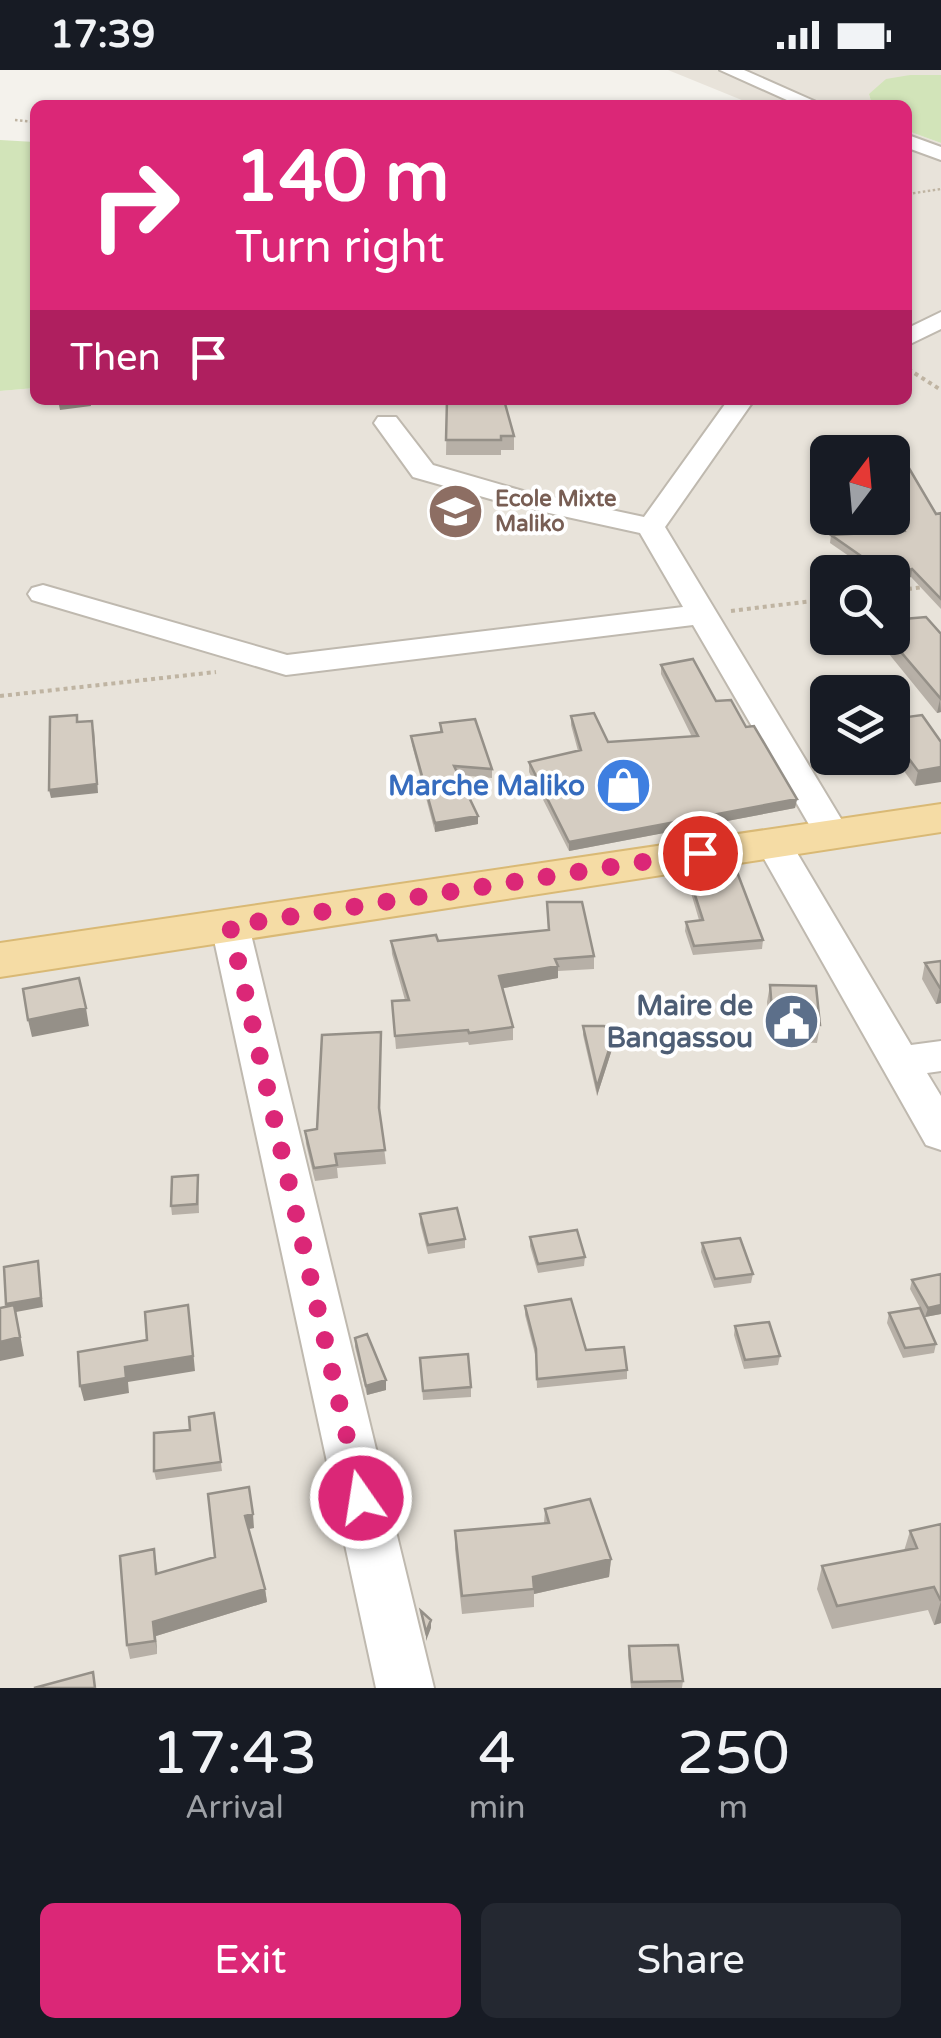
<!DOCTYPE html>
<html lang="en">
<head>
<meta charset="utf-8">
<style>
  body { margin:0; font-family:"Varela Round",sans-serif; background:#242831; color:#f1f3f6; height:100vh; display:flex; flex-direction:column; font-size:38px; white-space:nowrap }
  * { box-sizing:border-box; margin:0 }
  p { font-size:32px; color:#9ea1a6 }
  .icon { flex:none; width:55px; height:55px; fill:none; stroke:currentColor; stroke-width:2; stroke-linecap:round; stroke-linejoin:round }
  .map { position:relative; height:1618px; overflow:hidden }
  .panel { display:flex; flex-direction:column; background:#171b24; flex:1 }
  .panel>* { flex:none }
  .banner { position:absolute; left:30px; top:30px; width:882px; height:305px; border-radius:15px; box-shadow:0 2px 8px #0004; background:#db2777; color:#fff; overflow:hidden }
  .needle { width:65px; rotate:16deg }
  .controls { position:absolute; left:810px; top:365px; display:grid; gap:20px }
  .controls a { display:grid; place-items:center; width:100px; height:100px; border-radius:15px; background:#171b24; box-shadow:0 2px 8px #0004; font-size:50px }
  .pin { position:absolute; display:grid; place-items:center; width:85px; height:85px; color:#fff; margin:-42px; border:5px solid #fff; border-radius:50%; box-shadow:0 2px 10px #0007 }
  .me { position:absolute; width:110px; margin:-55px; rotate:347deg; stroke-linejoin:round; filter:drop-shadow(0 0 8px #0008) }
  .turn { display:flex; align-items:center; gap:35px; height:210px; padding:0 40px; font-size:45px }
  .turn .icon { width:130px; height:130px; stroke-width:2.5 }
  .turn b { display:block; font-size:70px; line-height:85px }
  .then { display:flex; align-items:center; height:95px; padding:0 40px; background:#0003; gap:20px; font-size:38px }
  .eta { display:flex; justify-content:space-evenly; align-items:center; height:170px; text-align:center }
  .eta b { font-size:60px; font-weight:600; line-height:70px }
  .action { display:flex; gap:20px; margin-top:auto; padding:20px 40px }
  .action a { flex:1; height:115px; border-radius:15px; background:#db2777; color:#fff; font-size:40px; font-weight:600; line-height:115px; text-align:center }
  .action a+a { background:#242831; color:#f1f3f6 }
  .status { display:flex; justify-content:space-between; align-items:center; height:70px; padding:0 50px; background:#171b24; direction:ltr }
  .status svg { height:28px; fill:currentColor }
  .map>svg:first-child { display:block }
  .residential { fill:#e8e3da; fill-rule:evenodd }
  .green { fill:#d2e4b9 }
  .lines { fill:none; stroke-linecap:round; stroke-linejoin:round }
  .minor-casing { stroke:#bfb9af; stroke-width:4 }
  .major-casing { stroke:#d9b975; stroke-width:4 }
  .path-far1 { stroke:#bfb4a2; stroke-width:2.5; stroke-dasharray:2.5 2.5; stroke-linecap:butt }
  .path { stroke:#bfb4a2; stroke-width:4; stroke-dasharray:4 4; stroke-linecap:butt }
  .minor { fill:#fff; fill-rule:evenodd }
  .major { fill:#f5dca5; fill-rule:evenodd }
  .wall { fill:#b7b0a7 }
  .shaded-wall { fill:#959088 }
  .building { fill:#d5cdc2; stroke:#959088; stroke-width:2.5 }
  .route { stroke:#db2777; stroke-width:18; stroke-dasharray:0 32.4 }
  .labels { text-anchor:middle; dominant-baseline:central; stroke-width:8; stroke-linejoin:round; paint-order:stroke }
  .far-education-label { font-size:22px; font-weight:bold; fill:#785e54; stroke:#fff; text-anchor:start }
  .shop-label { font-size:28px; font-weight:bold; fill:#366cbe; stroke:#fff; text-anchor:end }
  .service-label { font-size:28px; font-weight:bold; fill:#4e5e75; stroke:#fff; text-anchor:end }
</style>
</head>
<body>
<div class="status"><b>17:39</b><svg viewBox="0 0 49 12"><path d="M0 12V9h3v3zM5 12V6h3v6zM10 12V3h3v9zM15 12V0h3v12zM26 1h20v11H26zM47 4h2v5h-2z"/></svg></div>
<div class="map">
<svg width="941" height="1618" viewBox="0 0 941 1618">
  <rect width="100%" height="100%" fill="#f4f2ec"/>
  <path class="residential" d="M668,0H941V5H910L869,24L872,35H754Z
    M908,61L941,73V1618H0V321L35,318V330H908ZM828,382H892V448H828ZM828,502H892V568H828ZM828,622H892V688H828Z"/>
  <path class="green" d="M910,5H941V73L908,61V35H872L869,24L886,9Z
    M0,70L35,72V318L0,321Z"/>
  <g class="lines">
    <defs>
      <path id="minor" d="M720,0H744L823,35H798Z
        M908,65L941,77V90L908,78Z
        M941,242V259L908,275V258Z
        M728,330H754L665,457L849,762L844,770L831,773L818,770L693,555L286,605L32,530L28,524L32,518L43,515L287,585L683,537L640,463L508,434L413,407L374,353L378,347H396L433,395L523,421L644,447Z
        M772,760L785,763L790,771L911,975L941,971V1001L927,1003L941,1026V1080L926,1075L754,771L759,763Z
        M230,843L244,847L249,856L434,1618H376L211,856L216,847Z"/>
      <path id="major" d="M941,734V762L0,907V873Z"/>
    </defs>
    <use href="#minor" class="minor-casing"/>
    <use href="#major" class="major-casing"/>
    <path class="path-far1" d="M15,50L35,52
      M908,124L941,119"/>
    <path class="path" d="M908,299L941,320
      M892,521L923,517
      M731,541L828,529
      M0,626L216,602"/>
    <use href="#minor" class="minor"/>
    <use href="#major" class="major"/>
  </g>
  <path class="wall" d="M447,330L514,366V380H501V385H446Z
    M941,443V539L911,507L892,513V502H872L830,473L831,465L896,461L883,448Z
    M941,564V642L937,643L876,568Z
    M661,595L716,631L746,657L797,729L795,738L569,781L529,702V692L578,681L571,655V646L608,672L692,667L661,604Z
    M892,649L941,672L915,716L901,697L884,700L874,688H892Z
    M440,653L492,699V708L458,705L478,754L435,762L412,675L411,666L440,662Z
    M686,797L763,870L762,879L693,885L685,861L686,852L699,850L686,806Z
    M547,832L594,886V899L558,901V908L503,918L513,957V970L469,975L468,972L396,979L392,931L405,930L392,884L391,871H438L548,861Z
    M941,891V933L936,934L922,909L925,893Z
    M770,915L820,955L817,973L770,970L767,932Z
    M583,956L615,961V970L597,1026L583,965Z
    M381,975L380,1044L386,1094L337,1098L338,1108L315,1111L306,1074L305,1061L317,1059Z
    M198,1105L199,1143L172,1145L171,1136Z
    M420,1144L465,1169V1178L428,1184L420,1153Z
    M530,1167L585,1187L584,1196L538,1203L530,1176Z
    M702,1173L753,1204L751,1213L714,1218L701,1182Z
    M941,1204V1244L925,1247L910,1219L912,1210Z
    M525,1236L586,1280L627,1300V1309L537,1318L536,1288L525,1245Z
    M889,1243L936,1274L934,1283L903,1288L887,1253Z
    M735,1256L780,1286L778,1295L744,1299L734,1265Z
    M355,1268L386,1310V1320L367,1325L355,1277Z
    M420,1288L471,1317V1327L423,1330Z
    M214,1343L222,1401L156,1410L154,1401L190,1360Z
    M208,1424L254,1458L249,1459L265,1519L267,1532L156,1566L157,1584L130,1589L127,1575L154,1479L158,1504L215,1487Z
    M545,1439L611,1489L609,1507L534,1524V1537L462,1544L455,1479V1461L544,1453Z
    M941,1454V1553L934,1555L928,1540L832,1559L817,1519L822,1496L904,1481L910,1461Z
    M629,1576L683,1611L682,1618H631L628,1585Z"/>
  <path class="shaded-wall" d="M58,330H90L91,336L60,340Z
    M912,499L911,507L892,513V505Z
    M940,629L941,642L937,643Z
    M94,659L98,723L51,728L49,720Z
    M904,682L901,697L884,700L886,688H892V684Z
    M941,697V712L915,716L918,701Z
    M797,729L795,738L569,781V772Z
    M478,746V754L435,762V753Z
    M558,896V908L499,919V906Z
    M940,918H941V933L936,934Z
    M86,938L89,956L32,967L28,950Z
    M615,961V970L597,1026V1017Z
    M38,1191L43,1237L16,1242L24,1286L0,1291V1272L8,1243L6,1234Z
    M941,1235V1244L925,1247L928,1238Z
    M190,1249L195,1301L128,1312L129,1323L84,1331L80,1316L125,1297Z
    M386,1310V1320L367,1325L366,1316Z
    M253,1444L254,1458L247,1459L245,1446Z
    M611,1489L609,1507L534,1524L533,1507Z
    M265,1519L267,1532L156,1566L157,1584L153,1552Z
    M941,1531V1553L934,1555Z
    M431,1550V1558L426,1571V1562Z"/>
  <path class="building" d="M447,330H504L514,366H501V370H446Z
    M903,388L936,444L941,443V529L912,499L892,505V502H884L831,465L904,461L892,448V389Z
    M926,547L941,564V629L889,568H892V550Z
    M693,589L716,631L731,630L746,657L754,656L797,729L569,772L529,692L581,680L571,646L594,643L608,672L698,666L661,595Z
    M77,645V652L92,651L97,714L49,720L50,647Z
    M922,645L941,672V697L918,701L904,682L892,684V649Z
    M475,649L492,699L454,696L478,746L435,753L411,666L442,662L440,653Z
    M734,794L763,870L694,876L686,852L703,850L686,797Z
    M547,832H582L594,886L555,889L558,896L499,906L513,957L469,963L468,960L395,966L392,931L409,930L391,871L436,865L438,871L549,860Z
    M941,891V918H940L925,893Z
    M79,908L86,938L28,950L23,919Z
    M770,915L816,916L820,955L773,953Z
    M583,956H604L615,961L597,1017Z
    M381,962L379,1038L385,1080L335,1084L337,1095L314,1098L305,1061L317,1059L322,965Z
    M198,1105L197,1134L171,1136L172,1107Z
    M457,1138L465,1169L428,1175L420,1144Z
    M577,1160L585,1187L538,1194L530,1167Z
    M740,1168L753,1204L715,1209L702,1173Z
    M38,1191L41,1228L6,1234L4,1197Z
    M941,1204V1235L928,1238L912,1210Z
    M571,1229L586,1280L624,1277L627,1300L537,1309L536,1279L525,1236Z
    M14,1235L20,1267L0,1272V1238Z
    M188,1235L193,1286L125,1297L126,1308L80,1316L78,1282L147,1270L145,1242Z
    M920,1238L936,1274L905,1278L889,1243Z
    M769,1252L780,1286L745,1290L735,1256Z
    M367,1264L386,1310L366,1316L355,1268Z
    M468,1284L471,1317L423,1321L420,1288Z
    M214,1343L221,1392L154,1401V1363L190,1360L189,1347Z
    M249,1417L253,1444L245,1446L265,1519L153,1552L155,1571L127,1575L120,1486L154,1479L156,1504L215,1487L208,1424Z
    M590,1429L611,1489L533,1507L534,1519L462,1526L455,1461L549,1453L545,1439Z
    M941,1454V1531L934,1517L837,1536L822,1496L917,1478L910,1461Z
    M421,1541L431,1550L426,1562Z
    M678,1575L683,1611L632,1612L629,1576Z
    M93,1602L95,1618H34Z"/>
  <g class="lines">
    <path class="route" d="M361,1428L230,856L700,783"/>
  </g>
  <defs>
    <symbol id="school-disc" viewBox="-11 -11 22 22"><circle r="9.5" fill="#8d6e63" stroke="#fff"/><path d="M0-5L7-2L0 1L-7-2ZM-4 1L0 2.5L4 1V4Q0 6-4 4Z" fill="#fff"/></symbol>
    <symbol id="shop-disc" viewBox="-11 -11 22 22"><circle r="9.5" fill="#3f7fe0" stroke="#fff"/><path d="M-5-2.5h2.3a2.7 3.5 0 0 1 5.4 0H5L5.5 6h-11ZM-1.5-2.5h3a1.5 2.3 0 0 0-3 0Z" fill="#fff"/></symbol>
    <symbol id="civic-disc" viewBox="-11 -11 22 22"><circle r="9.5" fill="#5c6f8a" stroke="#fff"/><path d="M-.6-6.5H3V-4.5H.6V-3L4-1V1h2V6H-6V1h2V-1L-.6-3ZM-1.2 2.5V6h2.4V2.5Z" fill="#fff"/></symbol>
  </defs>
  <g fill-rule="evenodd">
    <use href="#school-disc" x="424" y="410" width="63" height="63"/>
    <use href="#shop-disc" x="592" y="684" width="63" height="63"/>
    <use href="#civic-disc" x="760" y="920" width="63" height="63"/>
  </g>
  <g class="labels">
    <g class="far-education-label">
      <text x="495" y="429">Ecole Mixte<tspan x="495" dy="25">Maliko</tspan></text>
    </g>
    <g class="shop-label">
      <text x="585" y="716">Marche Maliko</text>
    </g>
    <g class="service-label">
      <text x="753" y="936">Maire de<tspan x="753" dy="32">Bangassou</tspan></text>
    </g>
  </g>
</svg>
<div class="controls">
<a><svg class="needle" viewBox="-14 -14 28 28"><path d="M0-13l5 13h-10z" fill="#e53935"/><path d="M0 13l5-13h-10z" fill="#9ea1a6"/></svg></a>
<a><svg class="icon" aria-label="search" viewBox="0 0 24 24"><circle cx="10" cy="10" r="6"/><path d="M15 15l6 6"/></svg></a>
<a><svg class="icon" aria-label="layers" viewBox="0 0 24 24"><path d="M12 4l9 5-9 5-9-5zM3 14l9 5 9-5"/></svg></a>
</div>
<div class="pin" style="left:700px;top:783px;background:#d93025"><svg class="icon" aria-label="arrive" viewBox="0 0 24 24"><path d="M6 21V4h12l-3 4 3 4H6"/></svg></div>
<svg class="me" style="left:361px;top:1428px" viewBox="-20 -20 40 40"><circle r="17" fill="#db2777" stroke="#fff" stroke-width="3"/><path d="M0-11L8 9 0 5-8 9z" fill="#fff"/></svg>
<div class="banner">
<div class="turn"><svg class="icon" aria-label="right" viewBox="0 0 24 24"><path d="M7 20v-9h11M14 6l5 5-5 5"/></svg><div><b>140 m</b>Turn right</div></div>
<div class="then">Then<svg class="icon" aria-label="arrive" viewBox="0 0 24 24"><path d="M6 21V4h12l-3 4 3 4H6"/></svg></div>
</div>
</div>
<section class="panel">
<div class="eta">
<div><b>17:43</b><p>Arrival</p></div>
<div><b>4</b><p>min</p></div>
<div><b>250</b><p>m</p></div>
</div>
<div class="action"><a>Exit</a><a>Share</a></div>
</section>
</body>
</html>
